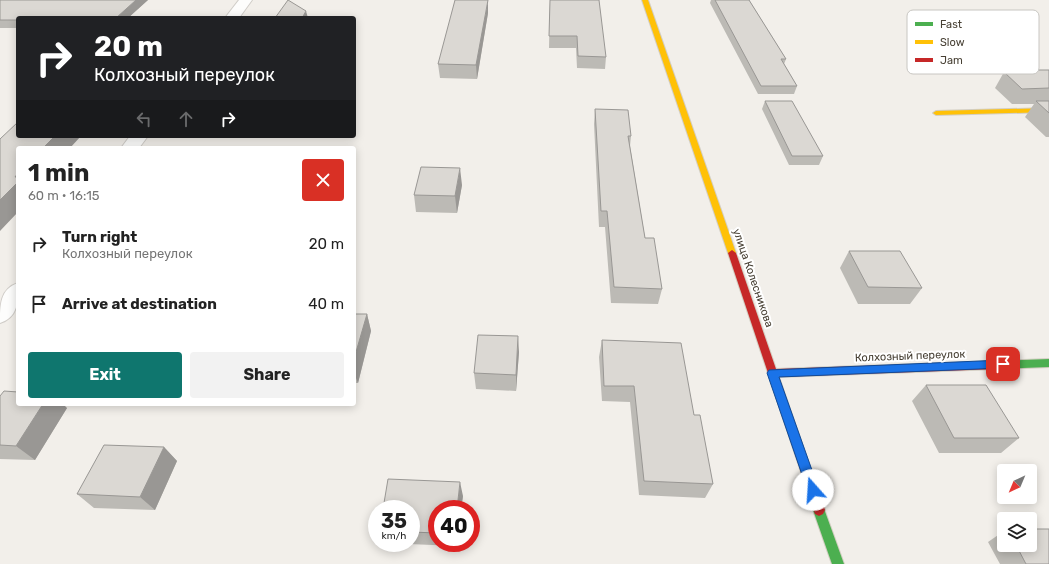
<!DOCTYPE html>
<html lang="en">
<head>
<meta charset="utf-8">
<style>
  body { margin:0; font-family:Rubik,sans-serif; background:#f2f2f2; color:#222; height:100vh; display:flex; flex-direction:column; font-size:15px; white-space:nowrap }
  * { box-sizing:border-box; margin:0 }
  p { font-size:13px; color:#767676 }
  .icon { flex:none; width:22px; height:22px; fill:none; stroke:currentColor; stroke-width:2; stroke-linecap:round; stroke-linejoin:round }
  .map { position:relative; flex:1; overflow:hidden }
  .details { position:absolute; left:16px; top:146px; width:340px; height:260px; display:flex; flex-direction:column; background:#fff; border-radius:4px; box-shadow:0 2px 10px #0003 }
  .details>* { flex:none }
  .hud { position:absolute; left:16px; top:16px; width:340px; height:122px; border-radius:4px; box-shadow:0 2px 10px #0003; background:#202124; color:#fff; overflow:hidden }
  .needle { width:26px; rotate:224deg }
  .buttons { position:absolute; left:997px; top:464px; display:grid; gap:8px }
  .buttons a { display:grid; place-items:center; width:40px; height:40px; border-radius:4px; background:#fff; box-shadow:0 2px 10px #0003; font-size:20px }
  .speed { position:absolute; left:368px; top:500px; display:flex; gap:8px; font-size:20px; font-weight:700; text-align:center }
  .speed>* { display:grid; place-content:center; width:52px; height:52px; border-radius:50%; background:#fff; box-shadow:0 2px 10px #0003; line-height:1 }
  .speed small { font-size:10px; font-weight:400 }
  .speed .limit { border:6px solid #d22; background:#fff; color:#111 }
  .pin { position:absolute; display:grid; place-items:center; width:34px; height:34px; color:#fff; margin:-17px; border-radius:8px; box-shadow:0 2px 6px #0006 }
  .me { position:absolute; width:44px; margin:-22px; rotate:341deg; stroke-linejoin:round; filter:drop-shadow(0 0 3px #0008) }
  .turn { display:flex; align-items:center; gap:14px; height:84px; padding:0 12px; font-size:18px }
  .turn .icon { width:52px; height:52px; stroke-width:2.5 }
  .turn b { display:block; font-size:28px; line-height:34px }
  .lanes { display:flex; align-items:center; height:38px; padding:0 12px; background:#0003; justify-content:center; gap:20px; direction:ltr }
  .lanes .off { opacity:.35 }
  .round { display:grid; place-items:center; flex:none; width:42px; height:42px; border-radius:4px; background:#f2f2f2 }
  .headline { display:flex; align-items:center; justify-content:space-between; height:68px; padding:0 12px }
  h1 { font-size:24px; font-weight:700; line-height:30px }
  .primary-button { display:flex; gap:8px; margin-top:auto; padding:8px 12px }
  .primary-button a { flex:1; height:46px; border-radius:4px; background:#0f766e; color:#fff; font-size:16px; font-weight:700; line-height:46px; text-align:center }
  .primary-button a+a { background:#f2f2f2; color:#222 }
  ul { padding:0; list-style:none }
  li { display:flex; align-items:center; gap:12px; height:60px; padding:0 12px }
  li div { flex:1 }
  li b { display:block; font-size:15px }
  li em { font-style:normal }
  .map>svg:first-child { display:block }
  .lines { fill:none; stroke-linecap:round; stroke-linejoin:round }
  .street-casing { stroke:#d0cdc8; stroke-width:2 }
  .fast-casing { stroke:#d3cec2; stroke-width:2 }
  .slow-casing { stroke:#d3cec2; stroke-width:2 }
  .jam-casing { stroke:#d3cec2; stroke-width:2 }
  .street { fill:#fdfdfc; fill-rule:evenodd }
  .fast { fill:#4caf50; fill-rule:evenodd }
  .slow { fill:#ffc107; fill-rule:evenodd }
  .jam { fill:#c62828; fill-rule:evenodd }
  .wall { fill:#bcbab5 }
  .shaded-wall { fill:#999794 }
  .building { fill:#dbd8d3; stroke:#999794 }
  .route { fill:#1a73e8; stroke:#114b97 }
  .labels { text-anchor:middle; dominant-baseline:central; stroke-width:4; stroke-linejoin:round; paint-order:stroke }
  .street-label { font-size:11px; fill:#484135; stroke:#fff }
  .key { fill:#fff; stroke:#c8c6c2; stroke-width:1 }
  .key-label { font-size:11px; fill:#484135 }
</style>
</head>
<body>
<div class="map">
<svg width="1049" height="564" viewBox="0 0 1049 564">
  <rect width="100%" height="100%" fill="#f2efea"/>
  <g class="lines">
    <defs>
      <path id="street" d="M239,0H252L239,18H225Z
        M130,136H148L139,148H121Z
        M18,283C18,300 19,317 0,323C0,305 0,289 18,283Z"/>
      <path id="fast" d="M1049,359V367L997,369L993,368L992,365L993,362L997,361Z
        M819,504L823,506L844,564H832L813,510L815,506Z"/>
      <path id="slow" d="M642,0H648L736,253L735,255L732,256L728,253Z
        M1049,108V112L936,115L933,113L936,111Z"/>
      <path id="jam" d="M732,250L736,253L776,369L997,361L1001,362L1002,365L1001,368L997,369L779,377L825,510L823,514L819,516L815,514L728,253Z"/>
    </defs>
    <use href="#street" class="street-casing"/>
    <use href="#fast" class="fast-casing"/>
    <use href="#slow" class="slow-casing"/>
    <use href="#jam" class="jam-casing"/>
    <use href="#street" class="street"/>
    <use href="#fast" class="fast"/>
    <use href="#slow" class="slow"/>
    <use href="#jam" class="jam"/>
  </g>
  <path class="wall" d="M0,0H148L128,18H18V28H0Z
    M550,0L606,57L605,69L577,68L576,48H549Z
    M711,0H749L786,59L784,64L797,86L794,94H758L710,3Z
    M488,13L477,79L440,78L438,64Z
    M1021,70H1049V137H1046L1025,117L1034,104H1012L995,88L1004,72H1019Z
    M765,101L823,156L819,165H789L762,109Z
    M595,109L631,136L630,146L645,238L662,289L658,304L611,303L605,227H599L594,124Z
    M462,185L457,213L416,212L414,195Z
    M849,251L922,288L910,304H858L840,268Z
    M354,314H367L371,331L358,383H354Z
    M602,340L694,415L713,484L705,498L639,495L630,402L602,401L599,357Z
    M519,352L516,391L476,389L474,373Z
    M926,385L1019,438L1001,453H939L912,401Z
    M0,396L67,408L35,460L0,459Z
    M164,447L177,461L155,510L94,508L77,494Z
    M463,496L461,509H437V543H458L457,546L384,543H411V509Z
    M1004,531V545H1030L1049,564H1000L988,542Z"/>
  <path class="shaded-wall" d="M136,0H148L128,18H116Z
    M488,0V13L477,79L476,65Z
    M306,11L308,18H302Z
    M55,136H81L70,148H43Z
    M460,168L462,185L457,213L455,196Z
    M18,182V212L0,231V200Z
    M367,314L371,331L358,383L354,373V359Z
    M518,336L519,352L516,391V375Z
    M43,404H63L67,408L35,460L16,446Z
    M164,447L177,461L155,510L140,497Z
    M460,482L463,496L461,509H457Z"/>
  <path class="building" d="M0,0H136L116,18H18V20H0Z
    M288,0L306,11L302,18H275Z
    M455,0H488L476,65L438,64Z
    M550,0H599L606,57L578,56L577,36H549Z
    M715,0H749L786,59H781L797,86H761Z
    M1021,70H1049V88L1022,89L1004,72H1023Z
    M765,101H792L823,156H792Z
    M1036,101H1049V113Z
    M595,109L628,110L631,136H628L645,238H654L662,289L614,287L607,211H601Z
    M18,122V136H55L43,148H18V173L15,177H18V182L0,200V139Z
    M421,167L460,168L455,196L414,195Z
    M849,251H900L922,288L868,287Z
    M354,314H367L354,359Z
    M478,335L518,336L516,375L474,373Z
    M602,340L681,343L694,415H700L713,484L644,481L634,386H604Z
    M926,385H986L1019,438H954Z
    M4,391L18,392V404H43L16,446L0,445V396Z
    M104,445L164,447L140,497L77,494Z
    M388,479L460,482L457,509H437V533L411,532V509H383Z
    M1030,529H1049V564H1026L1016,545H1030Z"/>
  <path class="route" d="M1003,360L1008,364L1003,368L779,377L819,490L817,495L813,496L809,495L767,373L769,370Z"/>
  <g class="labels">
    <g class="street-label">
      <text transform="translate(753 278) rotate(71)">улица Колесникова</text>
      <text transform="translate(910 356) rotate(-2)">Колхозный переулок</text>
    </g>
  </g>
  <rect x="907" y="10" width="132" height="64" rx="6" class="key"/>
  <rect x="915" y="22" width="18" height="4" fill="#4caf50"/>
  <rect x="915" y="40" width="18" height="4" fill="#ffc107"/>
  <rect x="915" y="58" width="18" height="4" fill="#c62828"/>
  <g class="key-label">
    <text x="940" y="28">Fast</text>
    <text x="940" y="46">Slow</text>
    <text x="940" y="64">Jam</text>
  </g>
</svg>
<div class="buttons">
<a><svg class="needle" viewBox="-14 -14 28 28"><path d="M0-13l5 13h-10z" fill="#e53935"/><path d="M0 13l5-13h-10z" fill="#767676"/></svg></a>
<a><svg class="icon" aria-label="layers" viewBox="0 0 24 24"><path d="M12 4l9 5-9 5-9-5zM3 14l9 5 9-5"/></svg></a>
</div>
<div class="speed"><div>35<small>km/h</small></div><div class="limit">40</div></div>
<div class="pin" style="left:1003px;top:364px;background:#d93025"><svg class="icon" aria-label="arrive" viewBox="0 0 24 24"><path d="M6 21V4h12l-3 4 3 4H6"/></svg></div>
<svg class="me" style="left:813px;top:490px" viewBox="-20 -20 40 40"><circle r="19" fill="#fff"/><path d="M0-13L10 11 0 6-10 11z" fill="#1a73e8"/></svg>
<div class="hud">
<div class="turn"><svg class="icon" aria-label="right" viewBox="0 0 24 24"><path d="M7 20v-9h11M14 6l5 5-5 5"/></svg><div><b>20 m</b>Колхозный переулок</div></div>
<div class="lanes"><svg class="icon off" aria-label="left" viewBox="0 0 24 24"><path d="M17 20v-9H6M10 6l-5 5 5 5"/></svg><svg class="icon off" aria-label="ahead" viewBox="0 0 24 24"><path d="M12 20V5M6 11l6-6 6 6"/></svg><svg class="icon" aria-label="right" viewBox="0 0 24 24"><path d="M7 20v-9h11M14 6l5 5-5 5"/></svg></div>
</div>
<section class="details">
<div class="headline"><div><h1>1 min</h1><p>60 m · 16:15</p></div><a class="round" style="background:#d93025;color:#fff"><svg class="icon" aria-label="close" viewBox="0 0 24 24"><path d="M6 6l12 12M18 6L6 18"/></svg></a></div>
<ul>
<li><svg class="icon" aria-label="right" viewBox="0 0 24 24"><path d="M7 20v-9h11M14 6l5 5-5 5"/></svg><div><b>Turn right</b><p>Колхозный переулок</p></div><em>20 m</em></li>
<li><svg class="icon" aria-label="arrive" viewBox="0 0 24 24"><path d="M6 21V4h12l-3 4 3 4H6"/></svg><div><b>Arrive at destination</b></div><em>40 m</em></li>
</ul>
<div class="primary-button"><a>Exit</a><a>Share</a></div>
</section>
</div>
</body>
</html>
